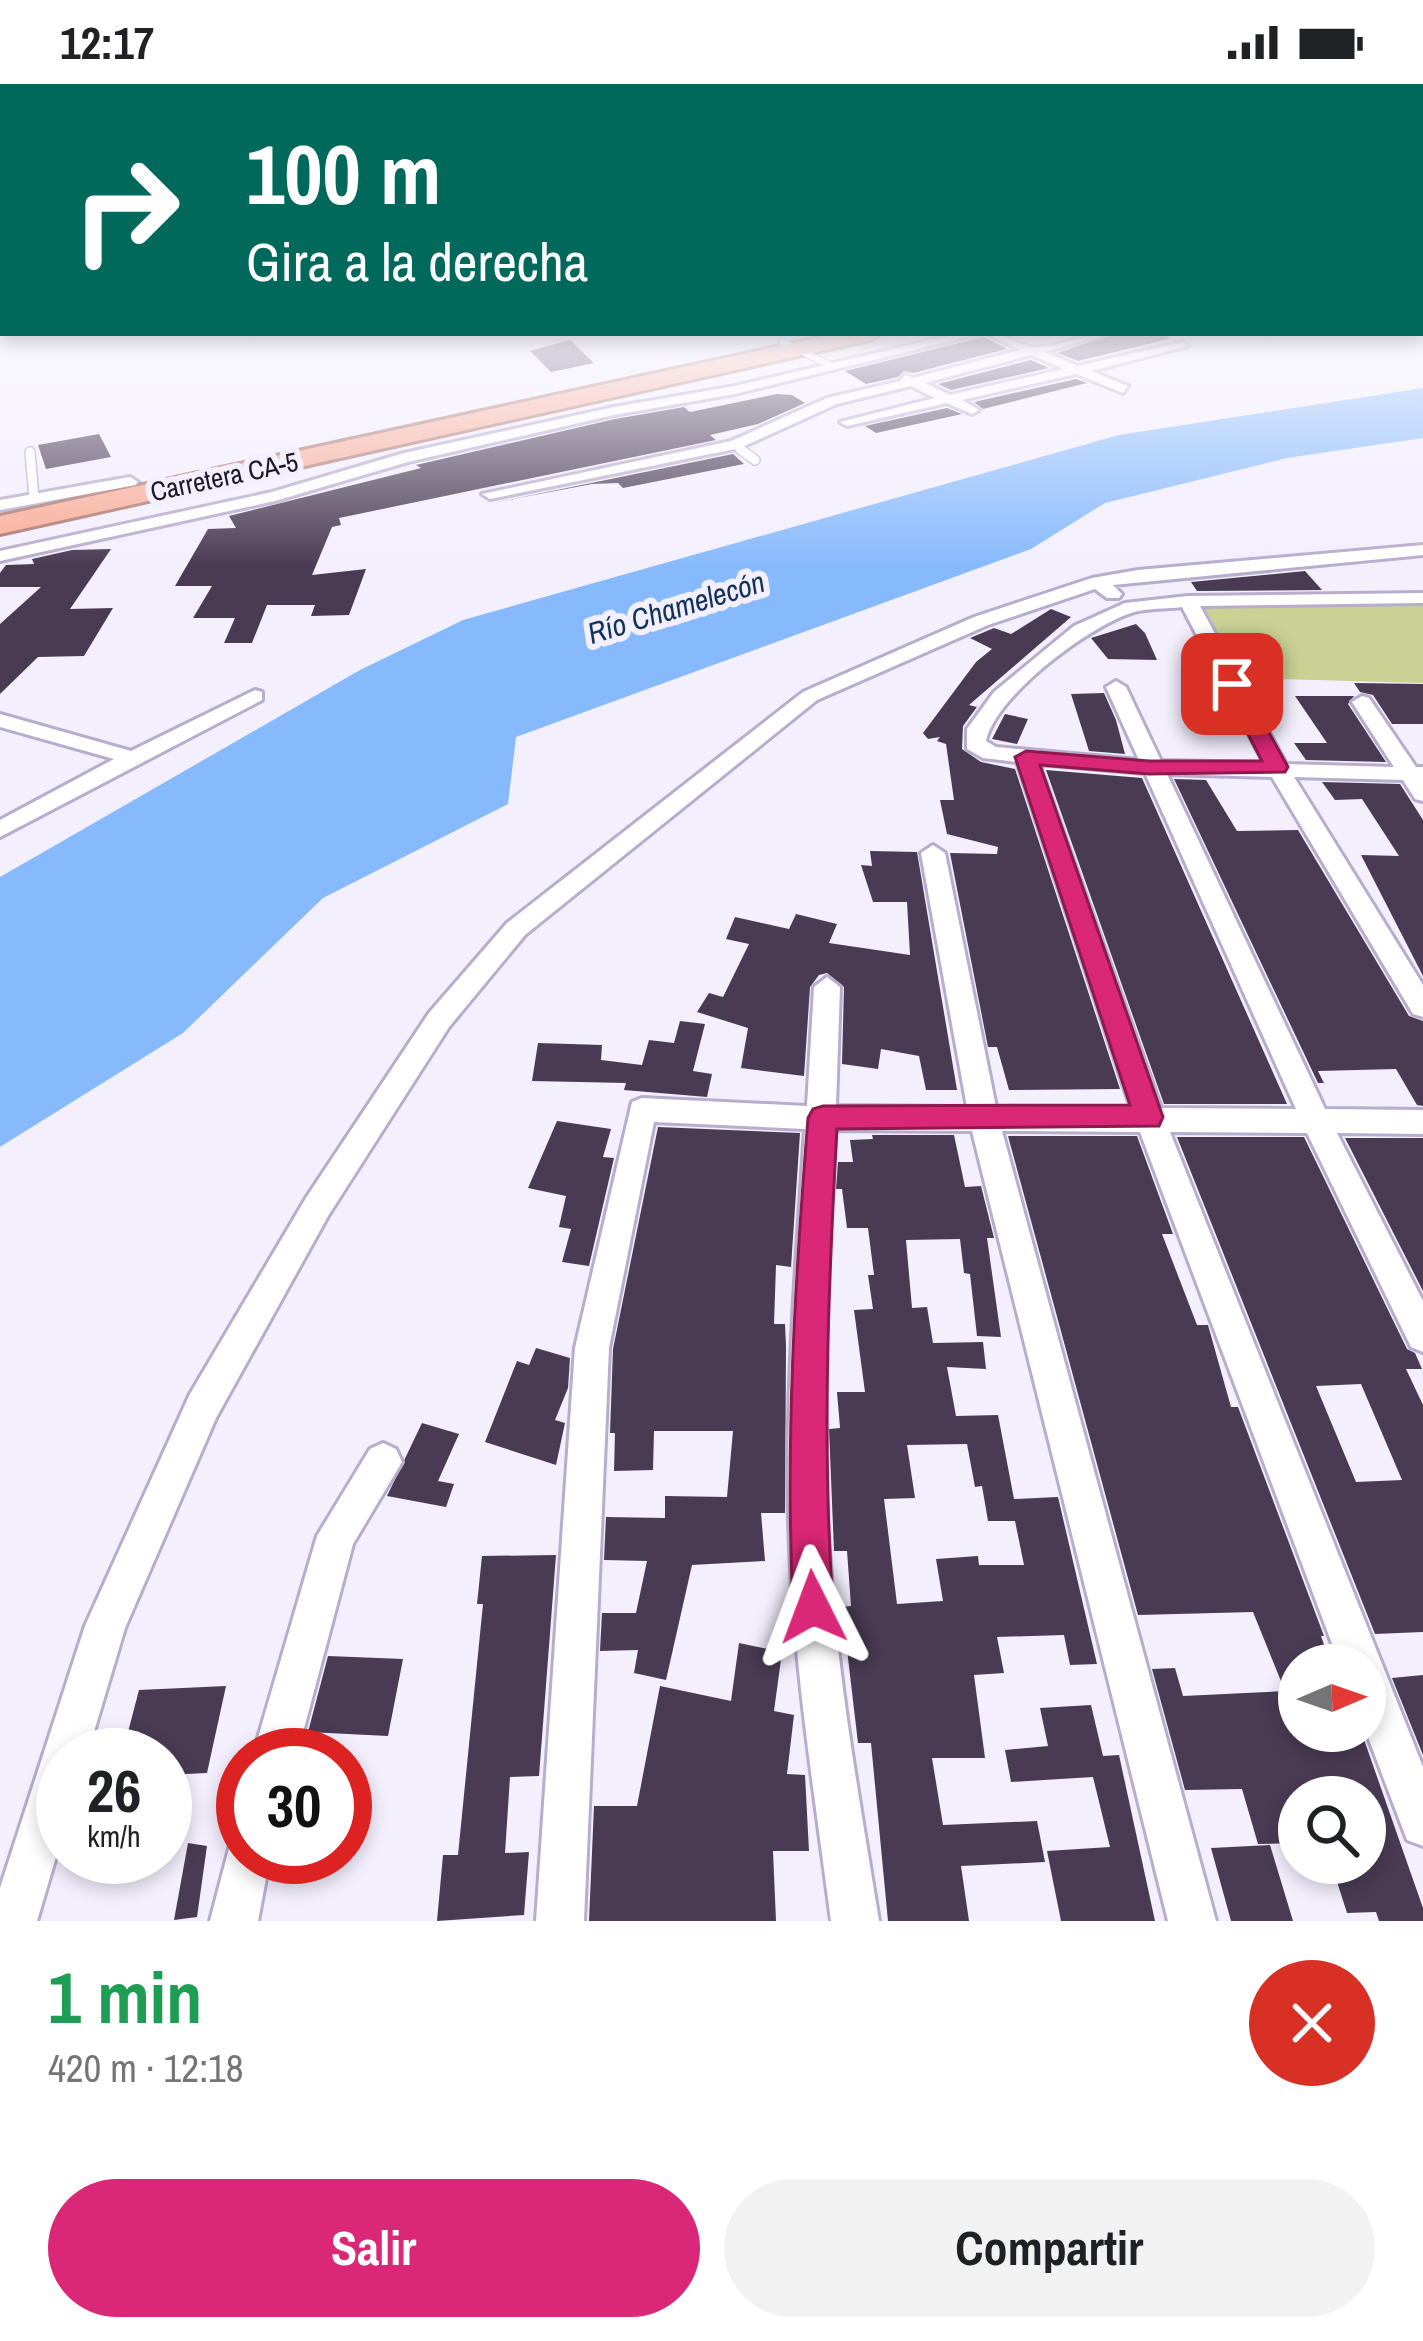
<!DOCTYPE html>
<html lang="es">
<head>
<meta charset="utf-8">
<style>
  body { margin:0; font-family:"Archivo Narrow",sans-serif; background:#f2f2f2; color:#202124; height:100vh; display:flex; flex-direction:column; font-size:45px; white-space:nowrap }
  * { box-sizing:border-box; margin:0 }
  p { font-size:39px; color:#757577 }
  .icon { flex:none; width:66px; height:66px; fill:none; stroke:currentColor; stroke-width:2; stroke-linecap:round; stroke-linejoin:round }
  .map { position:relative; height:1837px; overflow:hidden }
  .panel { display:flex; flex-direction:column; background:#fff; flex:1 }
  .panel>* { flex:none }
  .top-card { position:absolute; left:0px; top:0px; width:1425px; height:252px; box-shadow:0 6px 18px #0003; background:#00695c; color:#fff; overflow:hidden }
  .needle { width:78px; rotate:88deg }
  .fabs { position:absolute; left:1278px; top:1560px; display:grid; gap:24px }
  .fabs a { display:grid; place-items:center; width:108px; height:108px; border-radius:50%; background:#fff; box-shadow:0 6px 18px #0003; font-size:60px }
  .speed { position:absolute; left:36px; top:1644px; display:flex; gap:24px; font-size:60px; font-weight:700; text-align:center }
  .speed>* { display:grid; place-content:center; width:156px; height:156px; border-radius:50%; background:#fff; box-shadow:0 6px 18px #0003; line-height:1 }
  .speed small { font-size:30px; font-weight:400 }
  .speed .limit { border:18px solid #d22; background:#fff; color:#111 }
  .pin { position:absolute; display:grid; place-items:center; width:102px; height:102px; color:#fff; margin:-51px; border-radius:24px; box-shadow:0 6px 18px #0006 }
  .me { position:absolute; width:132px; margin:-66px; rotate:357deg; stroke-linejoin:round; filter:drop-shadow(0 0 9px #0008) }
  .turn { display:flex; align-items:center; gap:42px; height:252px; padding:0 48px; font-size:54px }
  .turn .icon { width:156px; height:156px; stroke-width:2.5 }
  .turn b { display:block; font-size:84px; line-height:102px }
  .round { display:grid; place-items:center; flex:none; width:126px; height:126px; border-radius:63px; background:#f2f2f2 }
  .summary { display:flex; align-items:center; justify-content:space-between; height:204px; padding:0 48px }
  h1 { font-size:72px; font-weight:800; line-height:90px; color:#1e9e55 }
  .primary-button { display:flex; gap:24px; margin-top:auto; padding:24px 48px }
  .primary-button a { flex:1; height:138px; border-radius:72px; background:#db2777; color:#fff; font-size:48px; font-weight:800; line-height:138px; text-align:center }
  .primary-button a+a { background:#f2f2f2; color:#202124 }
  .status { display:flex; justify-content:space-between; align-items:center; height:84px; padding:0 60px; background:#fff; direction:ltr }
  .status svg { height:33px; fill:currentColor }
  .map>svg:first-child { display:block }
  .green { fill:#c9d195 }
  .water { fill:#87bafc }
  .building { fill:#493b54; fill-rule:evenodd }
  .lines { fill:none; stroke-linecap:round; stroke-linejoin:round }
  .lane-far1-casing { stroke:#b7adcd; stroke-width:9 }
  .lane-casing { stroke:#b7adcd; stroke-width:12 }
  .street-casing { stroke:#b7adcd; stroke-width:6 }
  .highway-casing { stroke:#ab7970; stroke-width:6 }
  .lane-far1 { stroke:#fff; stroke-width:6 }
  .lane { stroke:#fff; stroke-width:9 }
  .street { fill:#fff; fill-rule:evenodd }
  .highway { fill:#f8ad99; fill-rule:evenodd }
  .route { fill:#db2777; stroke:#8e194d; stroke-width:3 }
  .labels { text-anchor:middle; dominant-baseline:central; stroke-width:12; stroke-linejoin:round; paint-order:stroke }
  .far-street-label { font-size:27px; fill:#1c1824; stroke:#f3effd }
  .far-water-label { font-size:30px; font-style:italic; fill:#11335c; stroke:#f3effd }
</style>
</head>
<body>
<div class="status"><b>12:17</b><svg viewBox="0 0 49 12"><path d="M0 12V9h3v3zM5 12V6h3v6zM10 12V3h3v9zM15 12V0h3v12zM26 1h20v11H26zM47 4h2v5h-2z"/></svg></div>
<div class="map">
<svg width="1423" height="1837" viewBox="0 0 1423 1837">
  <rect width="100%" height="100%" fill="#f3effd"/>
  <path class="green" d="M1423,517V599L1240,594L1199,522Z"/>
  <path class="water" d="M1423,304V354L1287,374L1105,419L1031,465L516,653L508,720L323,814L183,949L0,1063V793L360,586L463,536L1119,351Z"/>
  <path class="building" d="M1115,249H1168L1169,255L1078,277L1058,269Z
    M984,253L1007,265L913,289L904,287L898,293L866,300L845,287Z
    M570,256L594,279L551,288L530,267Z
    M1031,276L1049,284L951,306L938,300Z
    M1076,295L1087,299L983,325L974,318Z
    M777,310L792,311L805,319L758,340L710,351L716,356L339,434L341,441L332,443L312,491L366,485L349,531L311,532L315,521H267L252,559H224L235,534H193L212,502H175L208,445L236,444L229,432L421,384L416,381L615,335L684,323L690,328Z
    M947,324L962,330L876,349L865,342Z
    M99,350L111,373L46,385L38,361Z
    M733,370L744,380L623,404L618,399L592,400L493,419Z
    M111,465L70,525L113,524L84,572L38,573L0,610V540L41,503H0V489L6,481L34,480L32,475L72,466Z
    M1305,487L1322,506L1197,507L1191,498Z
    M1051,525L1071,533L969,621L977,623L963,642L962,665L981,678L1015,685L1120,1005L1009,1006L997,963H988L950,769L997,770L998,763L947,750L940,716H954L946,660L937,657L940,653L928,655L923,649L976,578L992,565L970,554L994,544L1011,550Z
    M1136,540L1145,549L1157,576L1108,575L1091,554Z
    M1354,599L1423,600V640H1392L1373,611L1360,608Z
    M1104,609L1116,636L1125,670L1089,667L1071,610Z
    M1295,612H1354L1348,620L1386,678L1306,676L1294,659H1327Z
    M1005,630L1028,635L1017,660L992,655Z
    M1046,686L1142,694L1287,1020H1164Z
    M1174,695L1206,696L1237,747L1298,746L1409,932L1423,937V1022L1417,1021L1396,985L1318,987L1324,999H1318Z
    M1322,698L1400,700L1423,736V892L1361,771L1399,772L1362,715L1335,716Z
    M870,767L917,768L957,1006H926L919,972L881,965L878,985L842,980L844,903L827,889L819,891L810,903L804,992L741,984L748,944L697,928L709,909L723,913L749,860L726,855L735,833L789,845L796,830L837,840L829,859L910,871L907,818H873L861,781L872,782Z
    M680,937L705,940L693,987L712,990L707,1013L624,1006L626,999L532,997L538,959L602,961L601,976L642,981L649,956L674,959Z
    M557,1037L611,1045L603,1073L614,1074L589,1182L562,1178L571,1145L559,1143L566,1112L528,1104Z
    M658,1043L800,1049L791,1183L776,1181L774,1240H785L786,1263L785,1429H761L765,1477L692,1481L666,1596L634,1589L638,1566L600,1567L602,1529H636L647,1477L604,1476L606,1433L665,1434V1412L727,1413L733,1347H654L653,1386L614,1387L615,1349H610L613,1265Z
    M872,1051H954L965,1103L981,1102L994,1154H987L1001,1253L977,1252L970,1190L964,1189L960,1155L906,1156L912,1224L927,1223L933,1259L983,1258L986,1285L947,1283L956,1332L998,1331L1014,1415L1058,1413L1097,1580L1070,1581L1064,1551L997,1553L1004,1589L974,1591L985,1674H932L943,1741L1037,1737L1045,1778L961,1782L969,1837H888L871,1659H858L842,1523L851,1522L847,1467H834L829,1345L840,1344L837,1308H865L854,1226L873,1225L868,1191H874L868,1144H847L842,1105H836L838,1078H853L850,1056L873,1055ZM967,1360L975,1403L982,1402L988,1437H1015L1024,1481H979L978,1472L936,1475L943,1517L897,1520L884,1415L915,1414L907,1361Z
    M1008,1052H1137L1173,1150H1162L1197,1241H1208L1231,1323H1238L1324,1552H1321L1331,1581H1299V1647H1361L1423,1824V1837H1379L1376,1828L1347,1829L1331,1779H1365V1713H1299V1759L1258,1760L1242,1705L1185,1706L1152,1585L1175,1584L1183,1612L1285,1607L1253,1528L1138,1531Z
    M1177,1053H1304L1407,1265L1415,1269L1422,1285H1406L1423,1321V1548L1375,1550ZM1361,1300L1402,1396L1356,1398L1316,1302Z
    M1345,1054H1423V1207Z
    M536,1264L570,1274L568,1304L555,1336L565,1339L556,1381L485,1358L517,1277L529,1281Z
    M422,1339L459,1350L438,1397L454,1400L446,1423L387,1412Z
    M556,1471L539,1692L510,1693L505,1769L529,1768L524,1831L437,1837L443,1771H458L483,1520H477L482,1472Z
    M739,1559L782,1568L774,1627L794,1631L787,1690L805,1691L809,1767H773L776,1837H589L594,1722H637L660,1602L731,1617Z
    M328,1572L403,1575L388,1652L308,1648Z
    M1423,1591V1671L1392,1594Z
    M226,1602L207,1689L165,1691V1671H122L139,1606Z
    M1091,1621L1103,1672L1119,1671L1155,1837H1061L1047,1767L1110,1763L1093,1693L1011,1698L1005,1666L1048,1662L1040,1624Z
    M188,1759L207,1762L197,1833L174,1836Z
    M1270,1761L1293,1837H1231L1211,1764Z"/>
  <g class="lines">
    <defs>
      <path id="lane-far1" d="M782,258L832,282
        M735,361L744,368"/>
      <path id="lane" d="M740,365L755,376
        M30,368L34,414"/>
      <path id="street" d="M961,249H983L735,310L614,331L408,378L275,417L0,477V467L272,408L404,369L614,323L735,302Z
        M986,249C1004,249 1016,261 1033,263C1054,265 1086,249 1111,249L1045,268L1078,282L1182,258L1188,262L1091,287L1128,302L1123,309L1076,290L962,316L979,326L972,330L947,319L847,342L840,338L935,314L911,302L837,320L740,364L490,415L482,410L731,357L827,314L900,297L905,291L913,294L1020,266ZM1031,271L1064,285L950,311L925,299Z
        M130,393L138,398L136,401L0,426V416Z
        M1423,461V471L1113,501L1122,510L1119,514H1107L1095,505L988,541L817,616L525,851L449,943L328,1132L216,1334L125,1544L87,1671H63V1749L37,1837H0V1804L85,1542L190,1310L306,1114L429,929L507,839L803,608L974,533L1092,494L1138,486Z
        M1423,509V519L1200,522L1286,680L1394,683L1352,618L1362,612L1369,614L1416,683H1423V717L1415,715L1403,696L1294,693L1423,901V933L1413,930L1272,693L1167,690L1325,1025L1423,1026V1050L1337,1049L1423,1217V1268L1411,1263L1307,1049L1170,1048L1423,1683V1762L1407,1756L1365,1645V1581H1340L1140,1048L1002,1047L1216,1837H1168L972,1047L835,1046C828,1186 819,1326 829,1466C837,1590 859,1714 879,1837H831C815,1713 795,1590 790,1465C784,1325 796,1185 805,1045L654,1038L609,1264L584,1837H536L575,1264L632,1018L642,1014L807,1022L814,903L827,893L840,903L836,1022L967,1023L921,769L933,761L945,769L996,1023L1131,1024L1017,678L983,674L967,665V645L994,608L1074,542L1125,519L1188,512ZM1182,523L1264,679L1161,677L1126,603L1116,597L1106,603L1139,676L996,663L986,657C995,612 1090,541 1134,528C1149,524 1167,525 1182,523ZM1039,680L1145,689L1296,1025L1161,1024Z
        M255,606L262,608V616L0,753V736L114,675L0,643V630L131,667Z
        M383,1359L396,1365L402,1378L353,1460L297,1671H253L317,1452L370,1365Z
        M243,1752V1773H270L258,1837H210L231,1757Z"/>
      <path id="highway" d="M840,249H881L870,256L0,450V432Z"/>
    </defs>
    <use href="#lane-far1" class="lane-far1-casing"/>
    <use href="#lane" class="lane-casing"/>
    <use href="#street" class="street-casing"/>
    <use href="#highway" class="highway-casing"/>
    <use href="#lane-far1" class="lane-far1"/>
    <use href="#lane" class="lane"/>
    <use href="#street" class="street"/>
    <use href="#highway" class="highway"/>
  </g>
  <linearGradient id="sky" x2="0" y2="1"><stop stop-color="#81b6f0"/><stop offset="0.47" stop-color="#faf8fe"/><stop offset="1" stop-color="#faf8fe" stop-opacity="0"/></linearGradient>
  <rect width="1423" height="483" fill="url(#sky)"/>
  <path class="route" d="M1232,594L1242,600L1288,683L1285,688L1149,690L1040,681L1163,1033L1159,1042L837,1045C828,1206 822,1363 833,1523L827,1537L813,1543L799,1537L793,1523C785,1359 795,1197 808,1034L813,1025L823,1022L1130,1021L1015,673L1026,667L1149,677H1262L1222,600Z"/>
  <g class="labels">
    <g class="far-street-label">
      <text transform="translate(224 392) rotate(-12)">Carretera CA-5</text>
    </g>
    <g class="far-water-label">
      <text transform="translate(676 523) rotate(-17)">Río Chamelecón</text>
    </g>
  </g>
</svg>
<div class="fabs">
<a><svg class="needle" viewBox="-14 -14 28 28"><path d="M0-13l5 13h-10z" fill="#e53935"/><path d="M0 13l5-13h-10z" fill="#757577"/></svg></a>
<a><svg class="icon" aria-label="search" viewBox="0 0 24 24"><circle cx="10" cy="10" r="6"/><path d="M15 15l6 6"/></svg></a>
</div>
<div class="speed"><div>26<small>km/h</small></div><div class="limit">30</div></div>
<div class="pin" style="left:1232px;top:600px;background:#d93025"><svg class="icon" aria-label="arrive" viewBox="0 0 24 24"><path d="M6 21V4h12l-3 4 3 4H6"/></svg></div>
<svg class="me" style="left:813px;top:1523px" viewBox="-20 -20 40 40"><path d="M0-17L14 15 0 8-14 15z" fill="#db2777" stroke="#fff" stroke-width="4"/></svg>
<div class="top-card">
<div class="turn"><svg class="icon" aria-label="right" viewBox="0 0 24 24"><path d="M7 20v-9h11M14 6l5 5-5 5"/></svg><div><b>100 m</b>Gira a la derecha</div></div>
</div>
</div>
<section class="panel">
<div class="summary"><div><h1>1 min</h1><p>420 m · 12:18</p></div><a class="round" style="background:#d93025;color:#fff"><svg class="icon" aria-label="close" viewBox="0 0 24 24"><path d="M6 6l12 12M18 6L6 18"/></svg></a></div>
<div class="primary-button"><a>Salir</a><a>Compartir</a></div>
</section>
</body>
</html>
